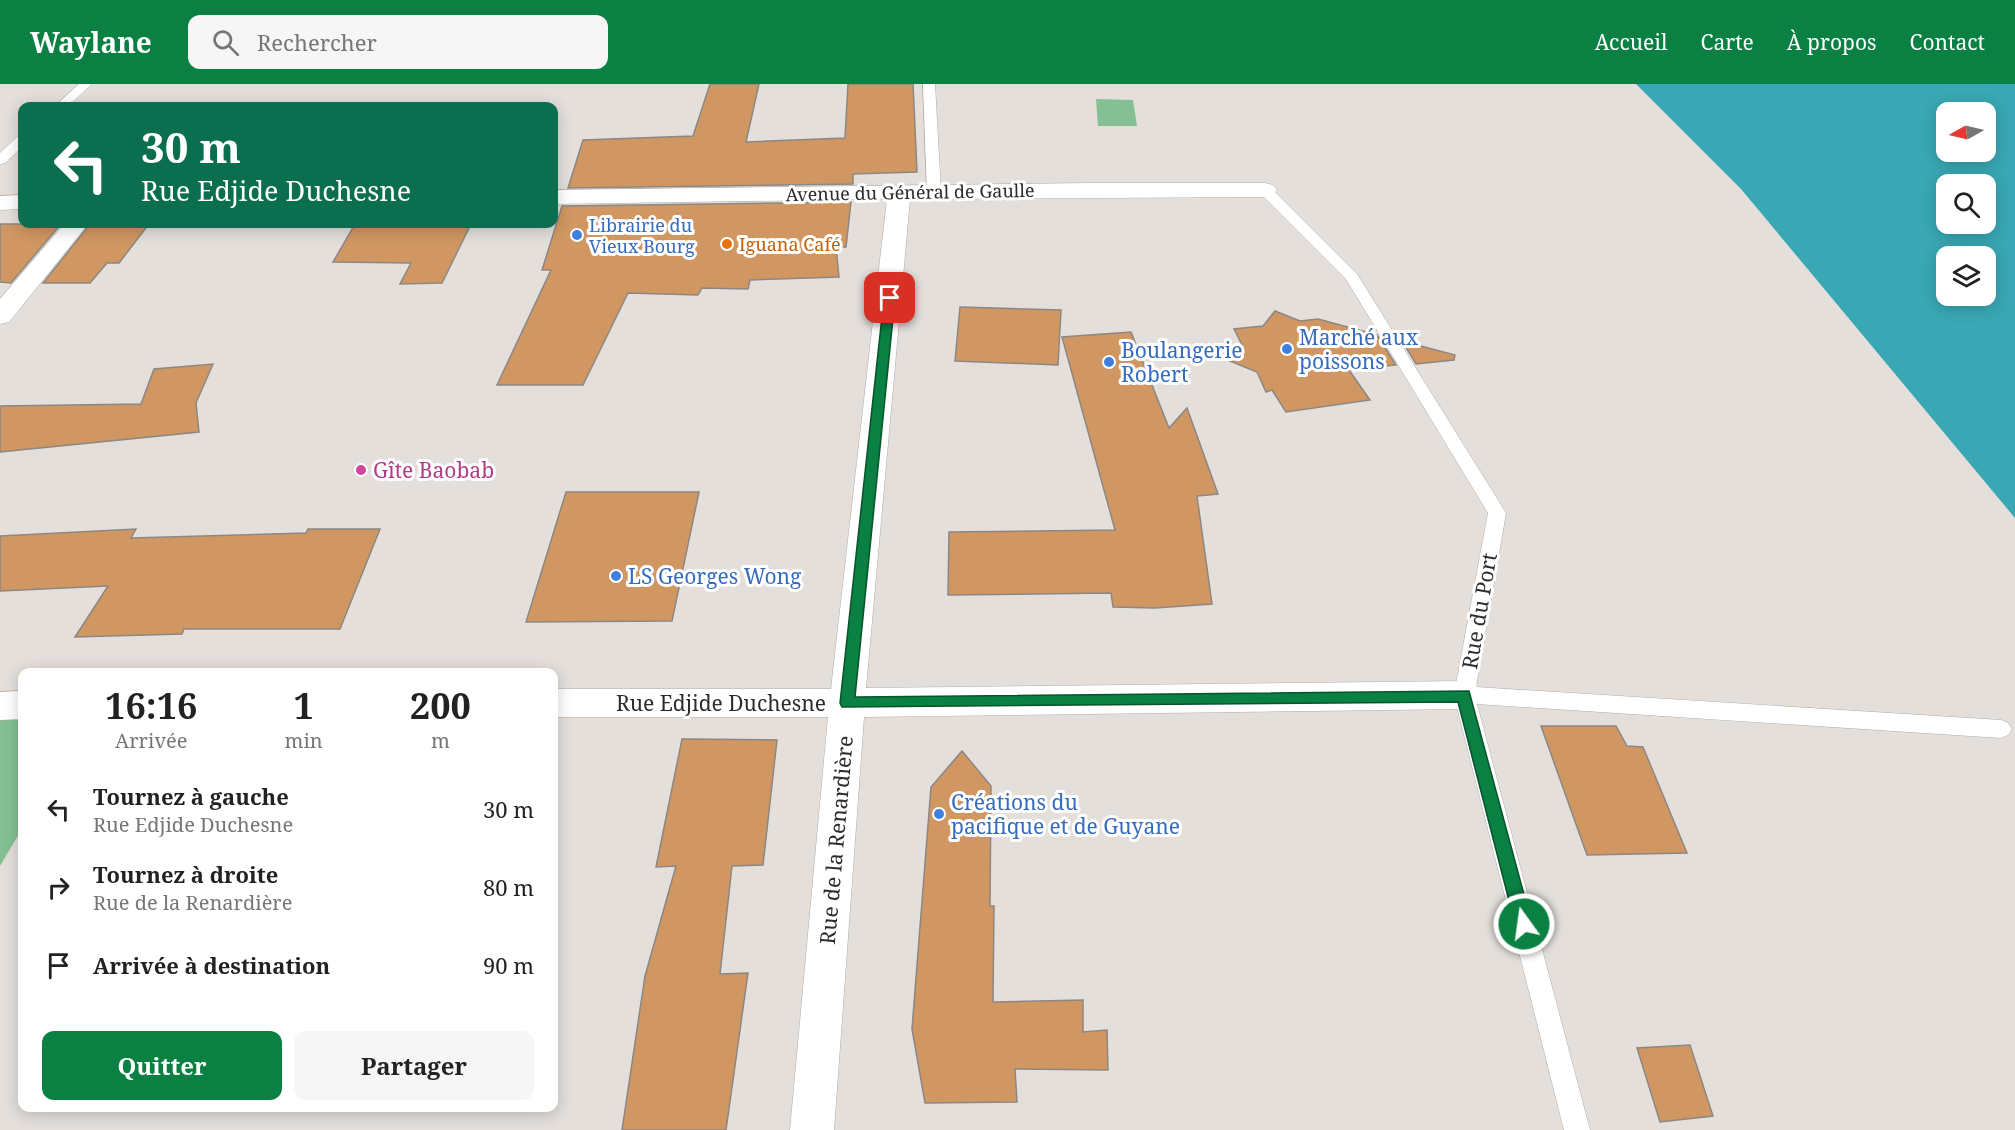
<!DOCTYPE html>
<html lang="fr">
<head>
<meta charset="utf-8">
<style>
  body { margin:0; font-family:"Noto Serif",serif; background:#f6f6f6; color:#222; height:100vh; display:flex; flex-direction:column; font-size:22px; white-space:nowrap }
  * { box-sizing:border-box; margin:0 }
  p { font-size:20px; color:#767676 }
  .icon { flex:none; width:33px; height:33px; fill:none; stroke:currentColor; stroke-width:2; stroke-linecap:round; stroke-linejoin:round }
  .map { position:relative; flex:1; overflow:hidden }
  .panel { position:absolute; left:18px; top:584px; width:540px; height:444px; display:flex; flex-direction:column; background:#fff; border-radius:12px; box-shadow:0 3px 15px #0003 }
  .panel>* { flex:none }
  .guide { position:absolute; left:18px; top:18px; width:540px; height:126px; border-radius:12px; box-shadow:0 3px 15px #0003; background:#0b6e4f; color:#fff; overflow:hidden }
  .needle { width:39px; rotate:262deg }
  .fabs { position:absolute; left:1936px; top:18px; display:grid; gap:12px }
  .fabs a { display:grid; place-items:center; width:60px; height:60px; border-radius:12px; background:#fff; box-shadow:0 3px 15px #0003; font-size:30px }
  .pin { position:absolute; display:grid; place-items:center; width:51px; height:51px; color:#fff; margin:-26px; border-radius:12px; box-shadow:0 3px 9px #0006 }
  .me { position:absolute; width:66px; margin:-33px; rotate:346deg; stroke-linejoin:round; filter:drop-shadow(0 0 4px #0008) }
  .turn { display:flex; align-items:center; gap:21px; height:126px; padding:0 24px; font-size:27px }
  .turn .icon { width:78px; height:78px; stroke-width:2.5 }
  .turn b { display:block; font-size:42px; line-height:51px }
  .eta { display:flex; justify-content:space-evenly; align-items:center; height:102px; text-align:center }
  .eta b { font-size:36px; font-weight:700; line-height:42px }
  .button { display:flex; gap:12px; margin-top:auto; padding:12px 24px }
  .button a { flex:1; height:69px; border-radius:12px; background:#0b8043; color:#fff; font-size:24px; font-weight:700; line-height:69px; text-align:center }
  .button a+a { background:#f6f6f6; color:#222 }
  ul { padding:0; list-style:none }
  li { display:flex; align-items:center; gap:18px; height:78px; padding:0 24px }
  li div { flex:1 }
  li b { display:block; font-size:22px }
  li em { font-style:normal }
  header { display:flex; align-items:center; gap:36px; box-sizing:border-box; height:84px; padding:0 30px; background:#0b8043; color:#fff }
  header strong { font-size:28px }
  nav { display:flex; gap:33px; margin-inline-start:auto; font-size:21px }
  .search { width:420px; height:54px; background:#f6f6f6; display:flex; align-items:center; gap:15px; box-sizing:border-box; padding:0 21px; border-radius:12px; color:#767676; font-size:22px }
  .map>svg:first-child { display:block }
  .green { fill:#85c094 }
  .water { fill:#39a8b4; fill-rule:evenodd }
  .building { fill:#d19762; stroke:#8c8783; stroke-width:1.5 }
  .lines { fill:none; stroke-linecap:round; stroke-linejoin:round }
  .service-casing { stroke:#b1aca8; stroke-width:1 }
  .minor-casing { stroke:#b1aca8; stroke-width:1 }
  .service { fill:#fff; fill-rule:evenodd }
  .minor { fill:#fff; fill-rule:evenodd }
  .route { fill:#0b8043; stroke:#07532c; stroke-width:1.5 }
  .shop-dot { fill:#3f7fe0; stroke:#fff; stroke-width:2 }
  .food-dot { fill:#e8710a; stroke:#fff; stroke-width:2 }
  .hotel-dot { fill:#d1479c; stroke:#fff; stroke-width:2 }
  .labels { text-anchor:middle; dominant-baseline:central; stroke-width:6; stroke-linejoin:round; paint-order:stroke }
  .far-street-label { font-size:18px; fill:#2e2c2b; stroke:#fff }
  .far-shop-label { font-size:18px; fill:#366cbe; stroke:#fff; text-anchor:start }
  .far-food-label { font-size:18px; fill:#c56008; stroke:#fff; text-anchor:start }
  .shop-label { font-size:21px; fill:#366cbe; stroke:#fff; text-anchor:start }
  .hotel-label { font-size:21px; fill:#b23c85; stroke:#fff; text-anchor:start }
  .street-label { font-size:21px; fill:#2e2c2b; stroke:#fff }
</style>
</head>
<body>
<header>
<strong>Waylane</strong>
<div class="search"><svg class="icon" aria-label="search" viewBox="0 0 24 24"><circle cx="10" cy="10" r="6"/><path d="M15 15l6 6"/></svg>Rechercher</div>
<nav><a>Accueil</a><a>Carte</a><a>À propos</a><a>Contact</a></nav>
</header>
<div class="map">
<svg width="2015" height="1046" viewBox="0 0 2015 1046">
  <rect width="100%" height="100%" fill="#e4dfdb"/>
  <path class="green" d="M1096,15L1133,16L1137,42H1098Z
    M22,621V745L0,782V622Z"/>
  <path class="water" d="M1636,0H2015V434L1741,105ZM1947,28H1986V68H1947ZM1947,100H1986V140H1947ZM1947,172H1986V212H1947Z"/>
  <path class="building" d="M710,0H759L746,58L845,54L848,0H913L917,88L853,90V100L568,104L583,56L693,52Z
    M851,118L846,163H836L839,193L750,196L748,205L702,204L698,211L628,209L583,301H497L551,186H542L562,122Z
    M0,140H61L11,199L0,198Z
    M90,140H149L119,179H107L90,199H43Z
    M355,140H471L442,199L400,200L411,179L333,178Z
    M960,223L1061,226L1058,281L955,277Z
    M1275,227L1300,237L1318,235L1377,251L1396,281L1349,286L1370,316L1286,328L1272,306L1266,308L1257,288L1230,277L1243,263L1234,245L1263,242Z
    M1131,248L1169,344L1187,324L1218,410L1197,412L1212,520L1155,524L1113,523L1111,509L948,511L949,448L1115,446L1062,253Z
    M1402,257L1455,271L1454,276L1416,280Z
    M213,280L196,319L199,348L0,368V322L141,320L154,285Z
    M566,408H699L672,537L526,538Z
    M136,445L131,454L306,449L308,445H380L340,545H184L182,550L75,553L108,502L0,507V452Z
    M1541,642H1616L1627,662L1643,663L1687,769L1587,771Z
    M682,655L777,656L763,781L732,782L720,890L748,889L726,1046H622L645,892L676,782L656,783Z
    M962,667L991,702L990,822H994L993,918L1083,916V948L1107,946L1108,986L1015,985L1017,1018L925,1019L912,945L931,703Z
    M1690,961L1713,1032L1660,1038L1637,964Z"/>
  <g class="lines">
    <defs>
      <path id="service" d="M79,0H92L68,22H55Z
        M923,0H935L941,108L934,112L927,108Z
        M22,52V63L5,79L0,80V69L17,53Z
        M1265,102L1270,103L1357,190L1506,429L1476,603L2001,636L2008,639L2012,645L2008,651L2001,654L1477,620L1590,1046H1564L1454,611L1488,429L1346,195L1260,109L1258,106Z"/>
      <path id="minor" d="M1087,99H1265L1273,101L1277,106L1273,111L1265,113L910,115L866,604L1464,597L1476,601L1482,611L1476,621L1464,625L864,633L834,1046H790L828,633H554V605H831L887,115L554,120V106Z
        M22,111V125L0,126V112Z
        M64,140H88L9,238L0,240V215Z
        M22,607V635L0,636V608Z"/>
    </defs>
    <use href="#service" class="service-casing"/>
    <use href="#minor" class="minor-casing"/>
    <use href="#service" class="service"/>
    <use href="#minor" class="minor"/>
  </g>
  <path class="route" d="M890,211L895,214L855,613L1469,607L1532,840L1530,846L1524,848L1518,846L1515,840L1458,618L842,623L840,619L884,214Z"/>
  <g class="shop-dot">
    <circle cx="577" cy="151" r="6"/>
    <circle cx="1287" cy="265" r="6"/>
    <circle cx="1109" cy="278" r="6"/>
    <circle cx="616" cy="492" r="6"/>
    <circle cx="939" cy="730" r="6"/>
  </g>
  <circle class="food-dot" cx="727" cy="160" r="6"/>
  <circle class="hotel-dot" cx="361" cy="386" r="6"/>
  <g class="labels">
    <g class="far-street-label">
      <text transform="translate(910 108) rotate(-1)">Avenue du Général de Gaulle</text>
    </g>
    <g class="far-shop-label">
      <text x="589" y="141">Librairie du<tspan x="589" dy="21">Vieux Bourg</tspan></text>
    </g>
    <g class="far-food-label">
      <text x="739" y="160">Iguana Café</text>
    </g>
    <g class="shop-label">
      <text x="1299" y="253">Marché aux<tspan x="1299" dy="24">poissons</tspan></text>
      <text x="1121" y="266">Boulangerie<tspan x="1121" dy="24">Robert</tspan></text>
      <text x="628" y="492">LS Georges Wong</text>
      <text x="951" y="718">Créations du<tspan x="951" dy="24">pacifique et de Guyane</tspan></text>
    </g>
    <g class="hotel-label">
      <text x="373" y="386">Gîte Baobab</text>
    </g>
    <g class="street-label">
      <text transform="translate(1479 527) rotate(-80)">Rue du Port</text>
      <text x="721" y="619">Rue Edjide Duchesne</text>
      <text transform="translate(836 756) rotate(-85)">Rue de la Renardière</text>
    </g>
  </g>
</svg>
<div class="fabs">
<a><svg class="needle" viewBox="-14 -14 28 28"><path d="M0-13l5 13h-10z" fill="#e53935"/><path d="M0 13l5-13h-10z" fill="#767676"/></svg></a>
<a><svg class="icon" aria-label="search" viewBox="0 0 24 24"><circle cx="10" cy="10" r="6"/><path d="M15 15l6 6"/></svg></a>
<a><svg class="icon" aria-label="layers" viewBox="0 0 24 24"><path d="M12 4l9 5-9 5-9-5zM3 14l9 5 9-5"/></svg></a>
</div>
<div class="pin" style="left:890px;top:214px;background:#d93025"><svg class="icon" aria-label="arrive" viewBox="0 0 24 24"><path d="M6 21V4h12l-3 4 3 4H6"/></svg></div>
<svg class="me" style="left:1524px;top:840px" viewBox="-20 -20 40 40"><circle r="17" fill="#0b8043" stroke="#fff" stroke-width="3"/><path d="M0-11L8 9 0 5-8 9z" fill="#fff"/></svg>
<div class="guide">
<div class="turn"><svg class="icon" aria-label="left" viewBox="0 0 24 24"><path d="M17 20v-9H6M10 6l-5 5 5 5"/></svg><div><b>30 m</b>Rue Edjide Duchesne</div></div>
</div>
<section class="panel">
<div class="eta">
<div><b>16:16</b><p>Arrivée</p></div>
<div><b>1</b><p>min</p></div>
<div><b>200</b><p>m</p></div>
</div>
<ul>
<li><svg class="icon" aria-label="left" viewBox="0 0 24 24"><path d="M17 20v-9H6M10 6l-5 5 5 5"/></svg><div><b>Tournez à gauche</b><p>Rue Edjide Duchesne</p></div><em>30 m</em></li>
<li><svg class="icon" aria-label="right" viewBox="0 0 24 24"><path d="M7 20v-9h11M14 6l5 5-5 5"/></svg><div><b>Tournez à droite</b><p>Rue de la Renardière</p></div><em>80 m</em></li>
<li><svg class="icon" aria-label="arrive" viewBox="0 0 24 24"><path d="M6 21V4h12l-3 4 3 4H6"/></svg><div><b>Arrivée à destination</b></div><em>90 m</em></li>
</ul>
<div class="button"><a>Quitter</a><a>Partager</a></div>
</section>
</div>
</body>
</html>
